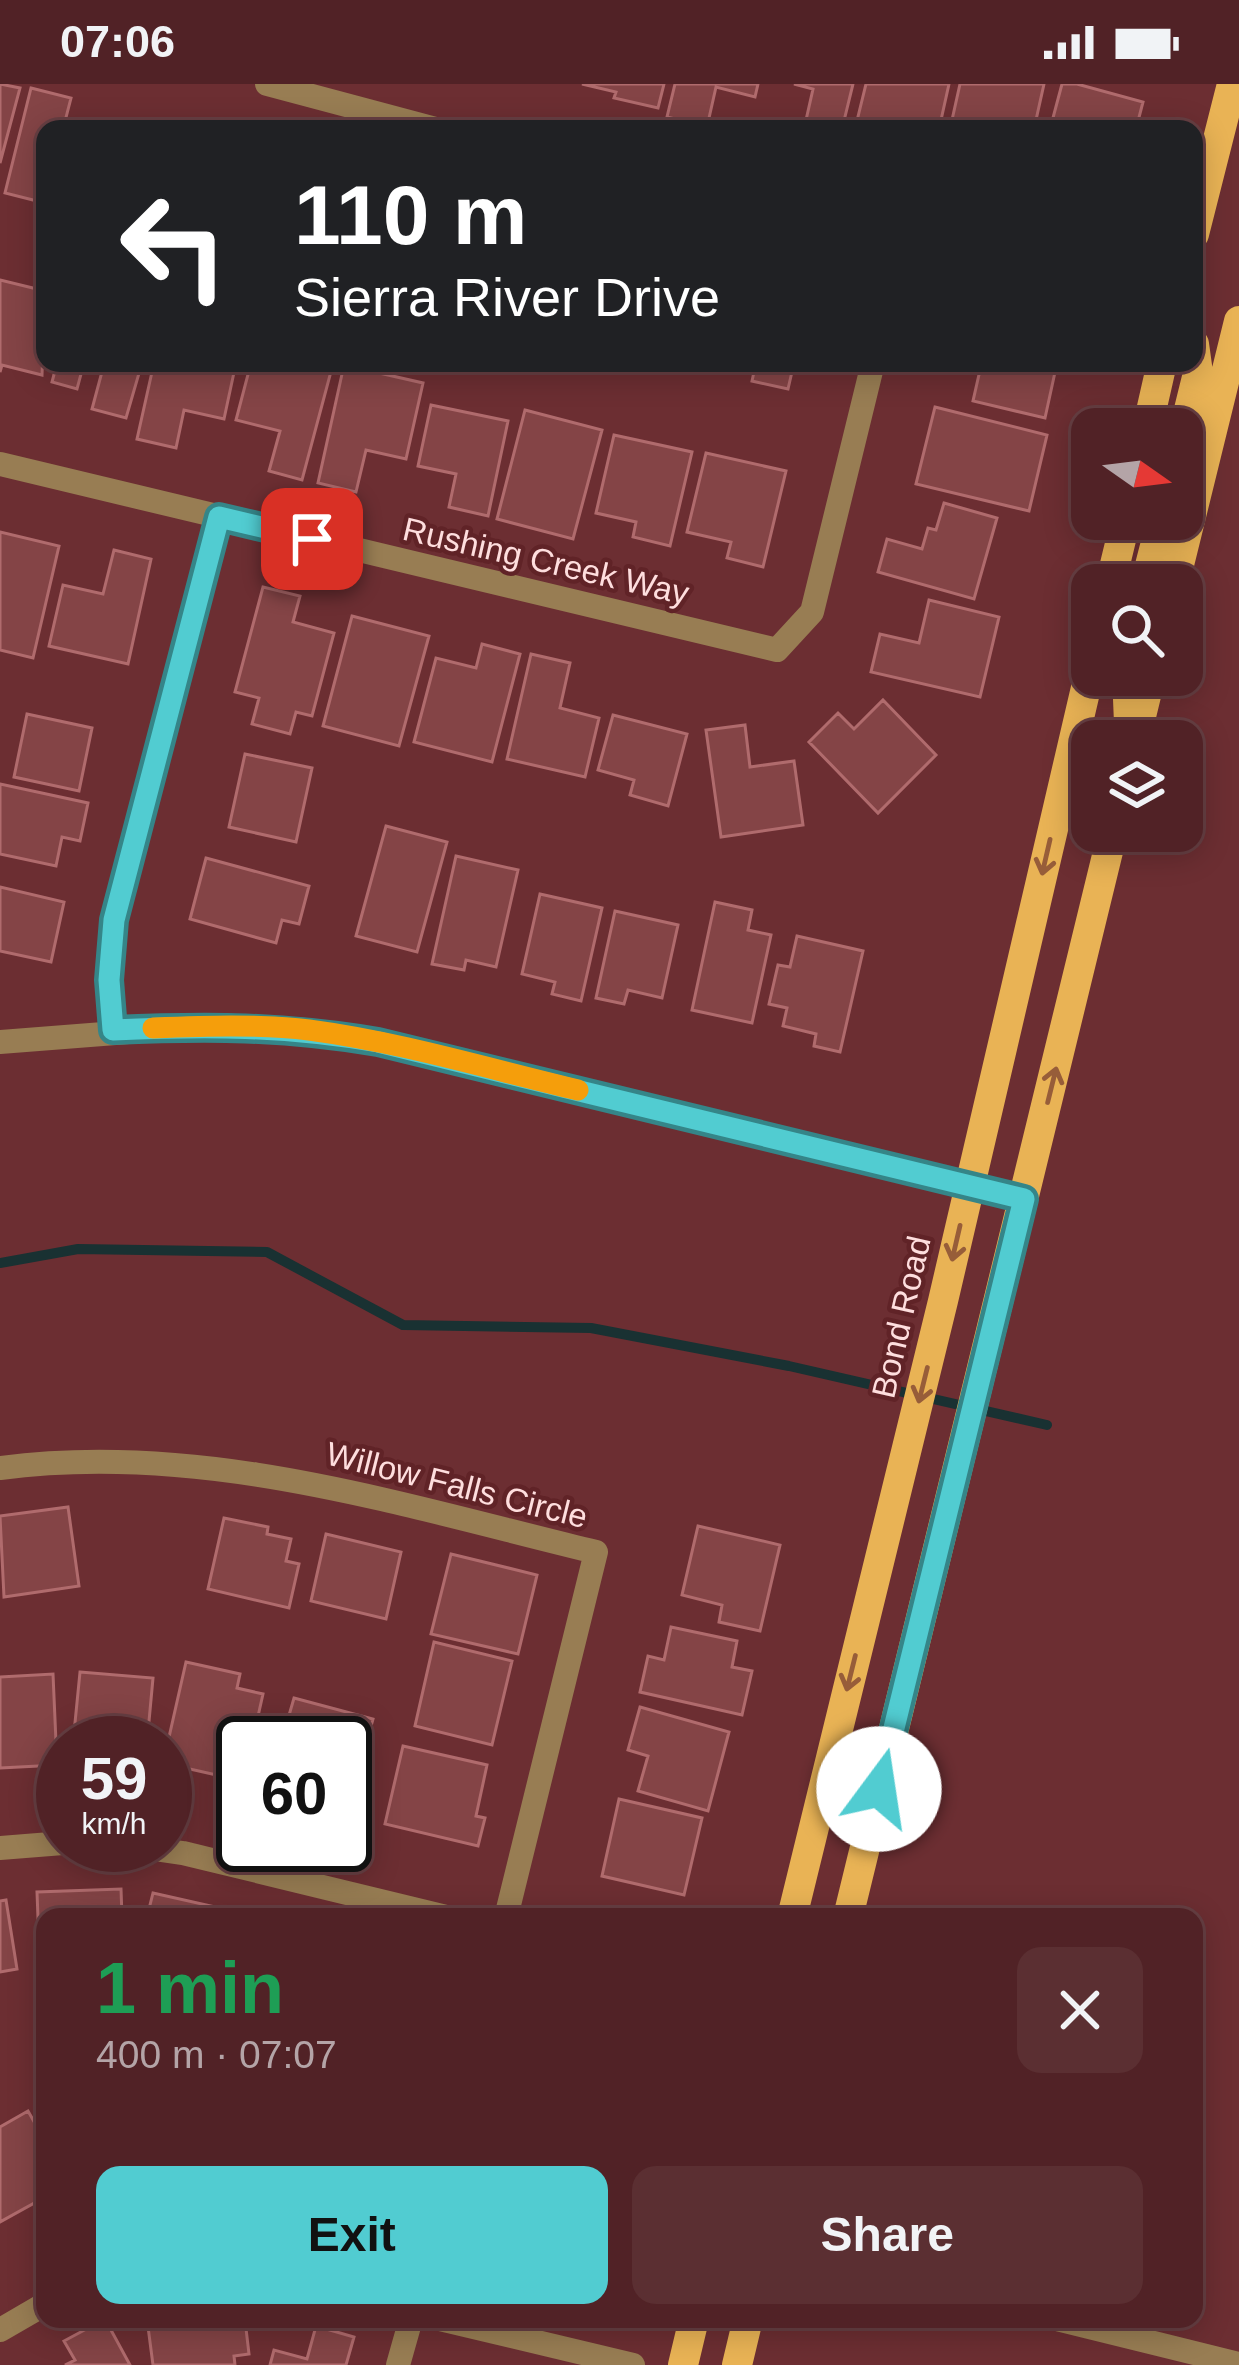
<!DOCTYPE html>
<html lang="en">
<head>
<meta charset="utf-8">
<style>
  body { margin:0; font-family:Helvetica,sans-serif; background:#5b2f32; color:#f1f3f6; height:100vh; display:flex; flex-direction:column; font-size:45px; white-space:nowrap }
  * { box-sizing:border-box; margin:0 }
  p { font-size:39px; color:#b4a4a7 }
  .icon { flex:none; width:66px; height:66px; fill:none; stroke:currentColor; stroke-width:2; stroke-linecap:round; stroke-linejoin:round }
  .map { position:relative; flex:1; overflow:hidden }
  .side { position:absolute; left:36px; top:1824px; width:1167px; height:420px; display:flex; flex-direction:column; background:#512226; border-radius:24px; box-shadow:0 6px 30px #0003,0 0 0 3px #673f43 }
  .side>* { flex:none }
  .top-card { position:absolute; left:36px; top:36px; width:1167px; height:252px; border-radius:24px; box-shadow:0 6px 30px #0003,0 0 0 3px #673f43; background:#202124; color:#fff; overflow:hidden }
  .needle { width:78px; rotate:104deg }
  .tools { position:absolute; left:1071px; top:324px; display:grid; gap:24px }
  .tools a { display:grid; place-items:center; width:132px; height:132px; border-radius:24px; background:#512226; box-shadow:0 6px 30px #0003,0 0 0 3px #673f43; font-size:60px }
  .speed { position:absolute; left:36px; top:1632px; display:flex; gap:24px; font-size:60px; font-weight:700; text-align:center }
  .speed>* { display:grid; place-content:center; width:156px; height:156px; border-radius:50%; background:#512226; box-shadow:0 6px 30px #0003,0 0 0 3px #673f43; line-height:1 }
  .speed small { font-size:30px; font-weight:400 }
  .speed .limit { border:6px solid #111; border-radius:18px; background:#fff; color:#111 }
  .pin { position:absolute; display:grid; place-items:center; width:102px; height:102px; color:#fff; margin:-51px; border-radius:24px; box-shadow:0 6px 18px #0006 }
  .me { position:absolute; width:132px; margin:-66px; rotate:14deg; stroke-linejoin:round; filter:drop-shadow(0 0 9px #0008) }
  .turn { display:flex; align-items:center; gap:42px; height:252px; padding:0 60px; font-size:54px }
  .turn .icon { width:156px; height:156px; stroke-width:2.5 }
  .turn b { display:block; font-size:84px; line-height:102px }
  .round { display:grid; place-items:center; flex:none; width:126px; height:126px; border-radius:24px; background:#5b2f32 }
  .overview { display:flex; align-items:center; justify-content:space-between; height:204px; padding:0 60px }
  h1 { font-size:72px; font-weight:700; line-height:90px; color:#1e9e55 }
  .button { display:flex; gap:24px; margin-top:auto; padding:24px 60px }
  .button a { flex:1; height:138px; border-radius:24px; background:#51ccd1; color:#111; font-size:48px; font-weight:700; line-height:138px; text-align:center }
  .button a+a { background:#5b2f32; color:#f1f3f6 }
  .status { display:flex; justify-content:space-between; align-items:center; height:84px; padding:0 60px; background:#512226; direction:ltr }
  .status svg { height:33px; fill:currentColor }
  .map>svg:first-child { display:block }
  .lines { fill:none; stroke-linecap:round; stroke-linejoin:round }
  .stream { stroke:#193132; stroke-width:10 }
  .building { fill:#844446; stroke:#b06b6d; stroke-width:3 }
  .street { stroke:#987d53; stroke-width:24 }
  .primary { stroke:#e9b355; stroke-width:30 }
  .oneway { stroke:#975d39 }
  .route-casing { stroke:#358588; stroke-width:30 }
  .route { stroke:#51ccd1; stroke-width:21 }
  .slow { stroke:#f59e0b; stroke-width:21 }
  .labels { text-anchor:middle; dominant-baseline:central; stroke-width:9; stroke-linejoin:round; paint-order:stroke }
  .street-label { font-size:33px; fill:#fedede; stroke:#602327 }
</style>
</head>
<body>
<div class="status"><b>07:06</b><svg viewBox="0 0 49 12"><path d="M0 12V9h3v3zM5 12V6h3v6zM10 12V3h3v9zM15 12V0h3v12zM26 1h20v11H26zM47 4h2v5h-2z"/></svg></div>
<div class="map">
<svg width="1239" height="2281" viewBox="0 0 1239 2281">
  <rect width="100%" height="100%" fill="#6c2e32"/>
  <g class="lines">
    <path class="stream" d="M0,1179L78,1165L267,1168L403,1241L591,1244L789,1282L1047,1341"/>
  </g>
  <path class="building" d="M0,0L20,4L0,79Z
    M582,0H664L658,24L614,14L616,8Z
    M675,0H758L755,13L716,3L707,43L667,33Z
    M794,0H853L842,45H804L813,5Z
    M866,0H949L939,45H855Z
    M960,0H1044L1034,45H950Z
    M1062,0H1077L1143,18L1136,45H1050Z
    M31,4L71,14L63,45H45V119L5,109Z
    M0,196L45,207L42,291L2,281L0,288Z
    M57,279H84L77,305L52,298Z
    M85,279H142L126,334L92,325L103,284Z
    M154,279H236L224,335L184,326L176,364L137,355Z
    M251,279L333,280L302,396L269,387L280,347L236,336Z
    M756,279H794L788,305L752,297Z
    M950,279H1057L1045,334L973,317L980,286Z
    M344,281L423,299L406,375L366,366L356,408L318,399Z
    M431,321L508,337L488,432L449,423L456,390L418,382Z
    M935,323L1047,351L1029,427L916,400Z
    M525,326L602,346L573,455L497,435Z
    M614,351L692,368L670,462L633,453L636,438L596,429Z
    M706,369L786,387L763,483L727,474L731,458L687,448Z
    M944,419L997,434L974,515L878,488L887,455L922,465L928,444L936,446Z
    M0,448L59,462L33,574L0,566Z
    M114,466L151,475L128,580L49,562L63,501L103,510Z
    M263,503L300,512L293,538L334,549L312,632L296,628L290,650L252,640L259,614L235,608Z
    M929,516L999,533L980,613L871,588L880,550L919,559Z
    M352,532L429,552L399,662L323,642Z
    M482,560L520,570L492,678L414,658L436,574L476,584Z
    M531,570L570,579L560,624L599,634L585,693L507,675Z
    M883,616L936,671L878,729L809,658L838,629L854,645Z
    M27,630L92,644L79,707L14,693Z
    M613,631L687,650L668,722L630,711L634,696L598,686Z
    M745,641L750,683L794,677L803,741L721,753L706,646Z
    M245,670L312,684L296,758L229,743Z
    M0,700L88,719L80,757L62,753L56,782L0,770Z
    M386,742L447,758L417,868L356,852Z
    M456,772L518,786L496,883L466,876L464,886L432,880Z
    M206,774L309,802L299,840L282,836L276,859L190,835Z
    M0,803L64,818L51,878L0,867Z
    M540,810L602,824L581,917L552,910L555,898L522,890Z
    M715,818L752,826L748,846L771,851L752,939L692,926Z
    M615,827L678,841L662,914L628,906L624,920L596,914Z
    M797,852L863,867L840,968L814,962L816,950L783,942L787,924L769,920L778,881L790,883Z
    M68,1423L79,1502L4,1513L0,1432Z
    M224,1434L268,1443L267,1450L291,1455L286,1477L299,1480L289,1524L208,1505Z
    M698,1442L780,1461L760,1547L719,1538L722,1521L682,1511Z
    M326,1450L401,1468L386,1535L311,1517Z
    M451,1470L537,1491L518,1570L431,1550Z
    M671,1543L737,1557L732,1583L752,1587L742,1631L640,1608L648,1572L664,1576Z
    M434,1558L512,1577L492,1661L415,1642Z
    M186,1578L240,1590L237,1604L263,1610L252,1659H243V1697L190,1685L187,1695L165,1690V1671Z
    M80,1588L153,1594L147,1659H73Z
    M53,1590L57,1681L0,1684V1593Z
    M294,1614L373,1635L360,1681L349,1678L345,1694V1659H281Z
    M640,1623L729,1648L708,1727L638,1707L648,1672L628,1666Z
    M403,1662L487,1681L476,1732L485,1734L478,1762L385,1740Z
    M619,1715L702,1734L684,1811L602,1792Z
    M121,1805L122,1833H45V1913H41L37,1808Z
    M153,1809L229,1826L227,1833H147Z
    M6,1816L17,1885L0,1888V1817Z
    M28,2027L45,2057V2113L0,2138V2043Z
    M105,2235L130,2281H65L75,2276L64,2257Z
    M147,2235L245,2236L249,2270L234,2272L235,2281H153Z
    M316,2242L354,2253L346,2281H270L274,2266L307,2275Z"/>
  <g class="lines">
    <path class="street" d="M267,0L436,45
      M0,380L777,566L812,528L873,279
      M113,947L109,895L114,837L219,433
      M0,958L218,941L306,946L378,957L1025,1115
      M0,1384C203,1357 401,1421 596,1468L506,1833
      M128,1761L183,1769L446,1833
      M0,1764L63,1759
      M440,2235L633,2281
      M1057,2235L1239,2280
      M0,2246L45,2220
      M398,2281L411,2235"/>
    <path class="primary" d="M1194,150L1232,0
      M1147,345L1162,279
      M1182,354L1198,289L1194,260
      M1110,501L1126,435
      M1145,501L1162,435
      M1174,501L1239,237
      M1127,591L1129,639
      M1135,657L1151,591
      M792,1833L943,1217L1092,578
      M848,1833L1113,747
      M683,2281L694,2235
      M737,2281L748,2235"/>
  </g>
  <defs><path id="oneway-shaft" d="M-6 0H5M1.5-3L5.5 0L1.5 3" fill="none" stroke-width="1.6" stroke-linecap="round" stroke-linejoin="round" transform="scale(3)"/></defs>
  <g class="oneway">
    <use href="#oneway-shaft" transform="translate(1046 773) rotate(103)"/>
    <use href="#oneway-shaft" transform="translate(1052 1001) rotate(-76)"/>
    <use href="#oneway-shaft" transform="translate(956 1159) rotate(103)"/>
    <use href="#oneway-shaft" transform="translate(923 1301) rotate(104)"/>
    <use href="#oneway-shaft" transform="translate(851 1589) rotate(104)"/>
  </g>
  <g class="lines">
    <defs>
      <path id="route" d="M312,455L219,433L114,836L109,896L113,946C208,942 283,942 378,958L1024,1115L879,1705"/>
    </defs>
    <use href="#route" class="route-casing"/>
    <use href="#route" class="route"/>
    <path class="slow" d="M153,944C205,942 257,940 309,946C400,958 489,985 578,1006"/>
  </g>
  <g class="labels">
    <g class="street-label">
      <text transform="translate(546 477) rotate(13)">Rushing Creek Way</text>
      <text transform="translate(901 1233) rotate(-77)">Bond Road</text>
      <text transform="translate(457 1401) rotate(14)">Willow Falls Circle</text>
    </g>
  </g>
</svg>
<div class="tools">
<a><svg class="needle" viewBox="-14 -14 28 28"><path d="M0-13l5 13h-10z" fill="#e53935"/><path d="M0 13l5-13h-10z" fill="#b4a4a7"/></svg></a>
<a><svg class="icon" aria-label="search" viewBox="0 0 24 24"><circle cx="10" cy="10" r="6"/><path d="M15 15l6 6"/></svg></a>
<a><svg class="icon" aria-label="layers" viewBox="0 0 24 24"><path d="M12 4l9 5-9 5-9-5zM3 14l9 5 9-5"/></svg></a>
</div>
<div class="speed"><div>59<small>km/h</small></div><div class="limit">60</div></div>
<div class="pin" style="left:312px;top:455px;background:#d93025"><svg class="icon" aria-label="arrive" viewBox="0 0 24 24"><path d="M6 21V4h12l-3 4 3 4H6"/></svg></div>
<svg class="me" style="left:879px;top:1705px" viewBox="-20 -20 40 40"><circle r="19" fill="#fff"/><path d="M0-13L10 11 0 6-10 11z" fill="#51ccd1"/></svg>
<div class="top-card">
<div class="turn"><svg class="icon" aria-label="left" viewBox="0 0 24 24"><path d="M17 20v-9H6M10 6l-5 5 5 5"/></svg><div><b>110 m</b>Sierra River Drive</div></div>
</div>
<section class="side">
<div class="overview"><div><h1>1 min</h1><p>400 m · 07:07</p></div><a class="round"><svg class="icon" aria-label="close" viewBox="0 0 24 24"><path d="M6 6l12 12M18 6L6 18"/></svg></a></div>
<div class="button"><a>Exit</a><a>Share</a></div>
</section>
</div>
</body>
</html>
